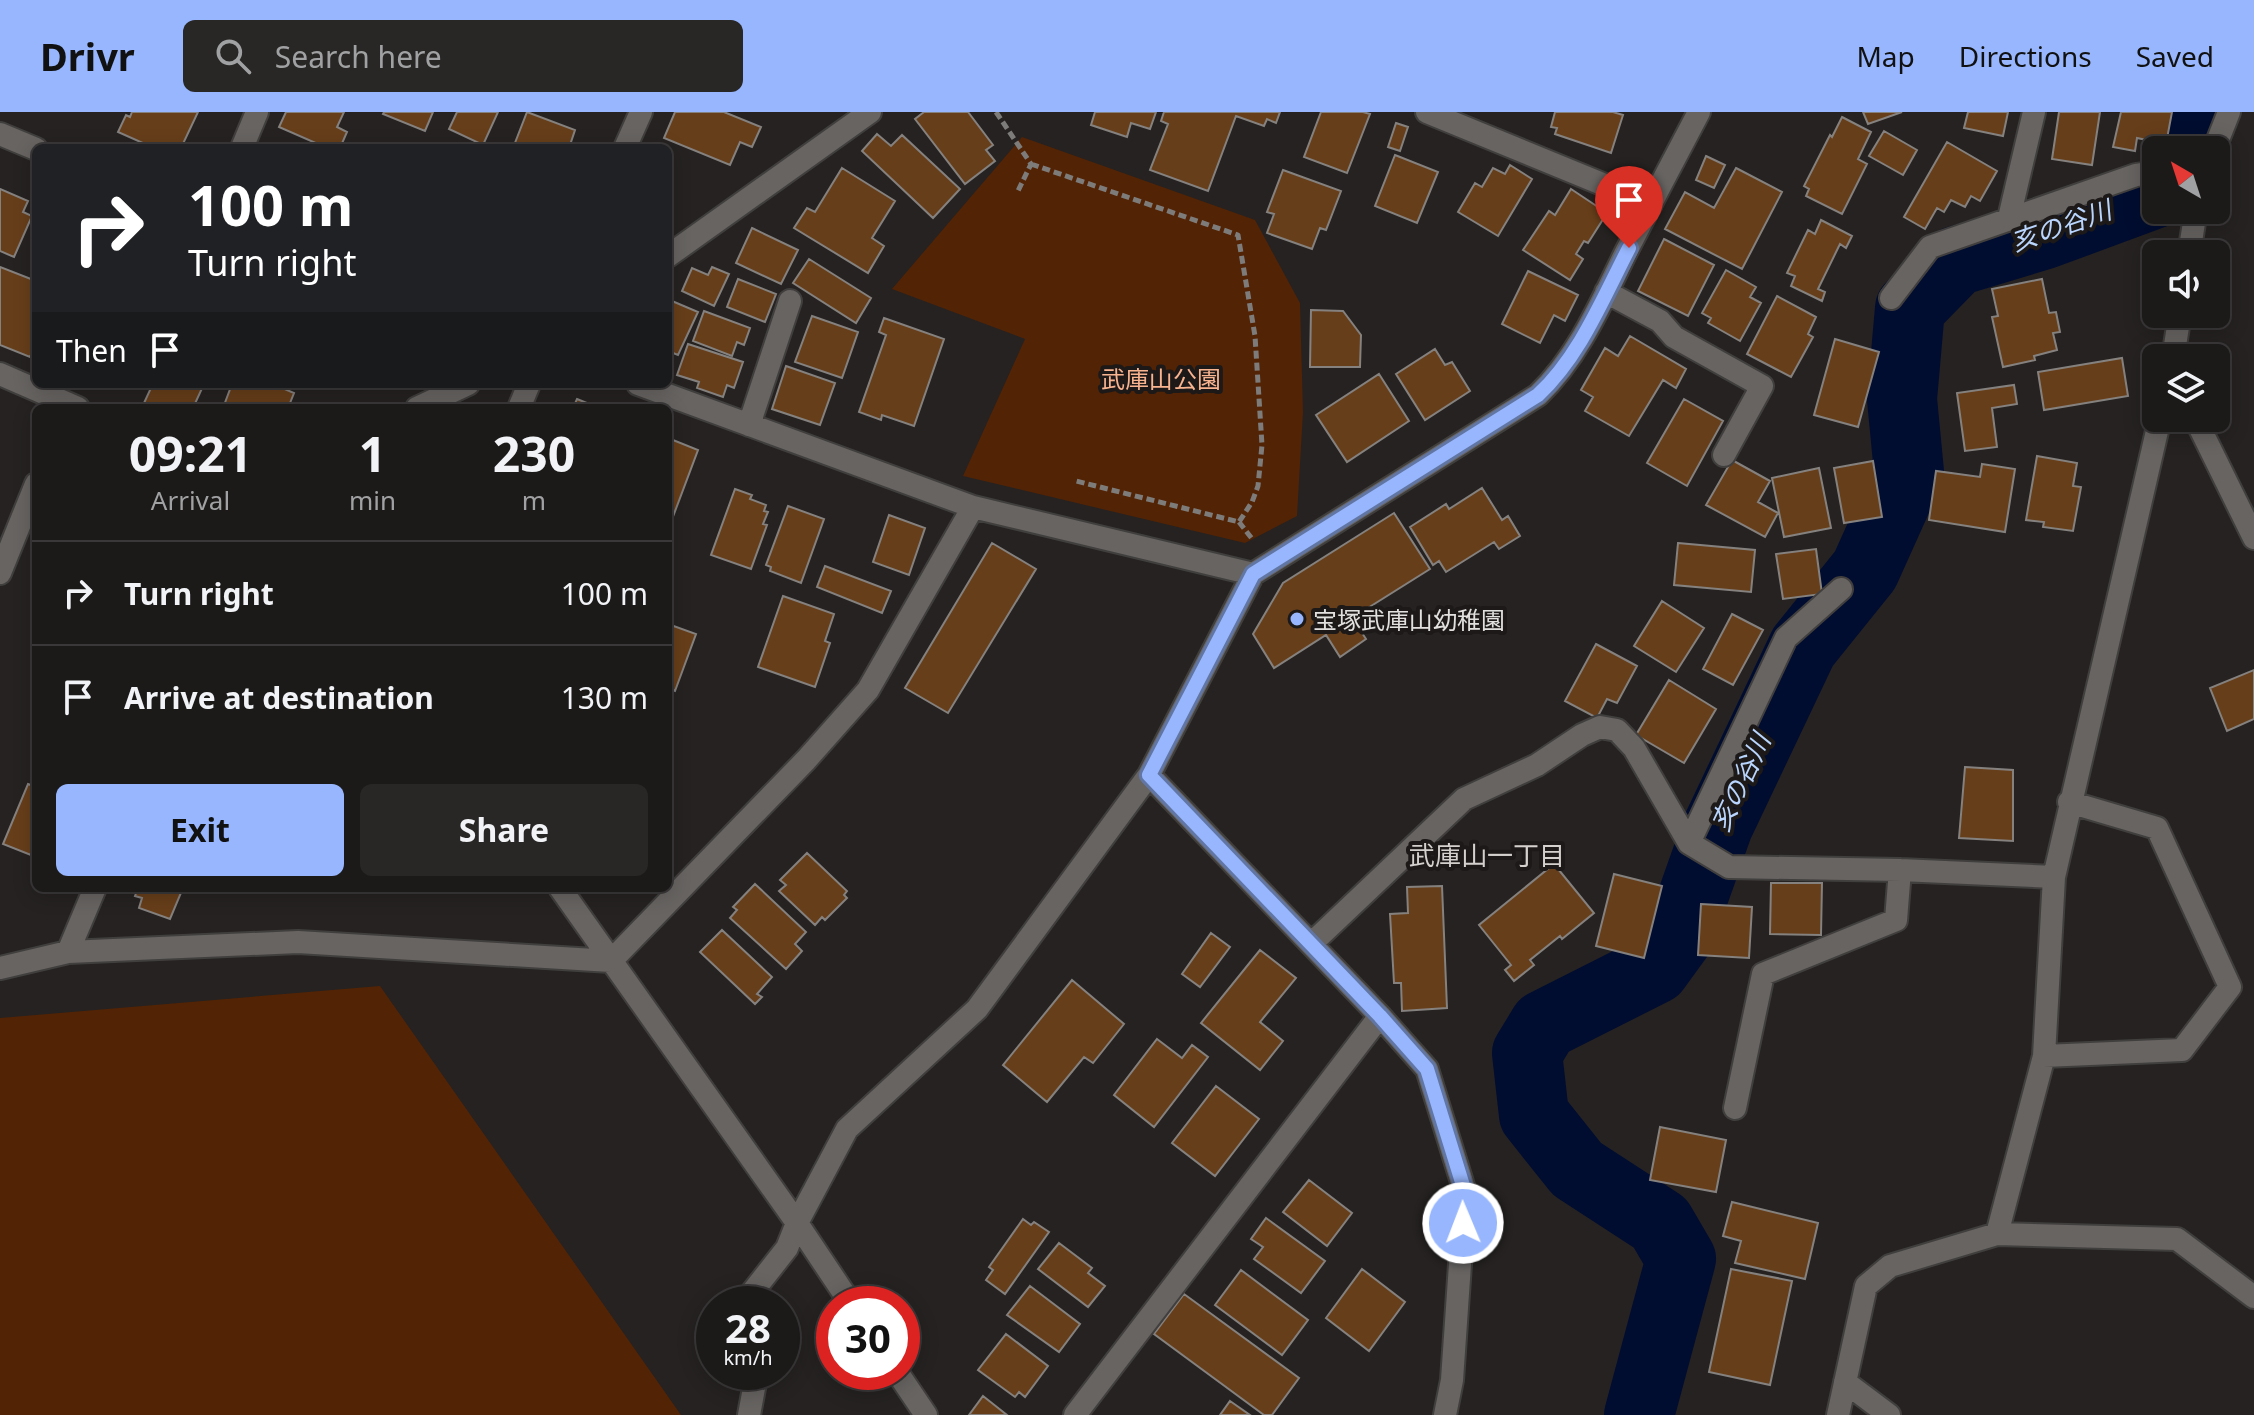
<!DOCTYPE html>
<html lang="en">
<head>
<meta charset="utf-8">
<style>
  body { margin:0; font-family:"Noto Sans","Noto Sans JP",sans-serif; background:#292726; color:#f1f3f6; height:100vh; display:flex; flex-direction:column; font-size:30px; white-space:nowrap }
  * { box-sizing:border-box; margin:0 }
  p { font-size:26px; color:#a0a1a2 }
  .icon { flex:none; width:44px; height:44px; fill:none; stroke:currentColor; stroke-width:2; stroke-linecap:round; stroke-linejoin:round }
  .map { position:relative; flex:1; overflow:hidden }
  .panel { position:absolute; left:32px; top:292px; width:640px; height:488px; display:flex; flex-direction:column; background:#1c1a19; border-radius:12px; box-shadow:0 4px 20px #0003,0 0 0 2px #3a3838 }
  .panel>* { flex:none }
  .hud { position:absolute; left:32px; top:32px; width:640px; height:244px; border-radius:12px; box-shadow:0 4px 20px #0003,0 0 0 2px #3a3838; background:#202124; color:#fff; overflow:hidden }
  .needle { width:52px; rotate:321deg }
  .tools { position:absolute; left:2142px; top:24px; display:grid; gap:16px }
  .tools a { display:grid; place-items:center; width:88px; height:88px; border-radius:12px; background:#1c1a19; box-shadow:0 4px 20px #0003,0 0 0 2px #3a3838; font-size:40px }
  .speed { position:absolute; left:696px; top:1174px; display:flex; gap:16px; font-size:40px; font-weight:700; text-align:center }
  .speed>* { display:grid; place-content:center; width:104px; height:104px; border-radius:50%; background:#1c1a19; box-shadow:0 4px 20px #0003,0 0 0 2px #3a3838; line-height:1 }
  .speed small { font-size:20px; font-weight:400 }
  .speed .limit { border:12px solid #d22; background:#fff; color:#111 }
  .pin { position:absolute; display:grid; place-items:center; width:68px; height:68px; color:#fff; margin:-82px -34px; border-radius:50% 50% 50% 0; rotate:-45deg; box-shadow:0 0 8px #0007 }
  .pin .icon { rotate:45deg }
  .me { position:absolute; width:88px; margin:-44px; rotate:359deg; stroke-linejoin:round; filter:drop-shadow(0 0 6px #0008) }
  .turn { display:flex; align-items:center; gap:28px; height:168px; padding:0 24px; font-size:36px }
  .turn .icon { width:104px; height:104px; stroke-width:2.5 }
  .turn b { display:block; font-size:56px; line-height:68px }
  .then { display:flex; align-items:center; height:76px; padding:0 24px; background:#0003; gap:16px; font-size:30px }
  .eta { display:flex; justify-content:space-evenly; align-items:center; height:136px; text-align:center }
  .eta b { font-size:48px; font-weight:700; line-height:56px }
  .action { display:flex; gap:16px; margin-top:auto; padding:16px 24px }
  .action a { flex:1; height:92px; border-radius:12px; background:#97b6fd; color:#111; font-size:32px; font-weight:700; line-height:92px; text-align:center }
  .action a+a { background:#292726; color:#f1f3f6 }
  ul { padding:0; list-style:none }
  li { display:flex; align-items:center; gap:24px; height:104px; padding:0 24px; border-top:2px solid #3a3838 }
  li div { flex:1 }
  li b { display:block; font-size:30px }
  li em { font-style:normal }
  header { display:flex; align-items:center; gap:48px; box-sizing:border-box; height:112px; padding:0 40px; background:#97b6fd; color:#111 }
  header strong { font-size:38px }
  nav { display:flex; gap:44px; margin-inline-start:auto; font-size:28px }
  .search { width:560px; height:72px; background:#292726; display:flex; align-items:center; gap:20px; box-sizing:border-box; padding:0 28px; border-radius:12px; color:#a0a1a2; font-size:30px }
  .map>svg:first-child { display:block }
  .green { fill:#522305 }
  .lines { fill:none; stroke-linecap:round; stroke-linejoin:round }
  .river { stroke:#000d30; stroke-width:70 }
  .building { fill:#673e1a; stroke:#84817f; stroke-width:2 }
  .minor-casing { stroke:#413f3e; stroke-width:26 }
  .tertiary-casing { stroke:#413f3e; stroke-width:26 }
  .path { stroke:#7e7c7b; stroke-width:5; stroke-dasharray:8 4; stroke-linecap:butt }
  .minor { stroke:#676462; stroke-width:22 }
  .tertiary { stroke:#676462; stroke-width:22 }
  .route-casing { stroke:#6276a4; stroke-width:20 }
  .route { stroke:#97b6fd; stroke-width:14 }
  .poi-dot { fill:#97b6fd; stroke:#1c1918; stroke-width:3 }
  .labels { text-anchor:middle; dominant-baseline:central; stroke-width:8; stroke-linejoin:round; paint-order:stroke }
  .park-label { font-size:24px; fill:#f8b38f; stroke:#1c1918 }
  .poi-label { font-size:24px; fill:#e2e0df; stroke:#1c1918; text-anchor:start }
  .water-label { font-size:26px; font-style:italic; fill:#b9d5fd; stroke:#1c1918 }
  .neighbourhood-label { font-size:26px; fill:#d4d0ce; stroke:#1c1918 }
</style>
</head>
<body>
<header>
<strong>Drivr</strong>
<div class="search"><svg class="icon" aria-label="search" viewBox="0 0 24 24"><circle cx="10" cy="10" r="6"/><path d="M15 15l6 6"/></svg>Search here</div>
<nav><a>Map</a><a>Directions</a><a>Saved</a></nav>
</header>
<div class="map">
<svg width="2254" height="1303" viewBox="0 0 2254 1303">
  <rect width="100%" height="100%" fill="#252221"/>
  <path class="green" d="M1022,25L1255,108L1300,191L1303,300L1297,404L1245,431L963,364L1025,227L892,177Z
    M380,874L681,1303H0V906Z"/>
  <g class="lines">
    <path class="river" d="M2184,38L2195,0
      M1639,1303L1681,1147L1660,1111L1577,1057L1534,1003L1527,941L1544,913L1655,857L1679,824L1718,714L1803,535L1865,458L1909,360L1902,287L1910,196L1956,149L2045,122L2156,81"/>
  </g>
  <path class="building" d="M132,0H198L181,36H154L118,20L126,3L130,5Z
    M286,0H344L337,15L347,20L340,36H327L279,15Z
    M384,0H433L425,19L383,2Z
    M457,0H498L483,33L449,17Z
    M527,0L575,18L569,36H513Z
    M675,0H724L761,15L752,35L740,30L730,53L664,26Z
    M924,0H968L993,33L986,38L995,49L965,72L915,7Z
    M1095,0H1156L1150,17L1131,11L1127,25L1091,13Z
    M1164,0H1280L1276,11L1267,7L1264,14L1236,4L1208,79L1150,58L1168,12L1161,9Z
    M1321,0H1363L1370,2L1347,61L1304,45Z
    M1555,0H1613L1623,3L1611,41L1555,22L1557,16L1551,15Z
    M1863,0H1902L1868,12Z
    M1968,0H2008L2003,24L1964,16Z
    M2059,0H2100L2092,53L2052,47Z
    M2121,0H2172L2166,32L2137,26L2135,39L2113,35Z
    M1842,5L1871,20L1858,47L1867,52L1842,102L1806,84L1809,77L1804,74L1830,23L1832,25Z
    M1396,11L1408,15L1400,39L1388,35Z
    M1884,19L1917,38L1903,63L1869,44Z
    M877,22L891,34L902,23L960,77L933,106L862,39Z
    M1947,30L1997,59L1980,89L1971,84L1965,95L1951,88L1944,100L1937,96L1925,117L1904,105Z
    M1395,43L1438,60L1417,111L1375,94Z
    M1706,44L1725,53L1714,76L1696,68Z
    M1510,53L1532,67L1498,124L1458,100L1475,71L1482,75L1493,56L1505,62Z
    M842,56L895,89L872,126L884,134L868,161L794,116L807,96L815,100Z
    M1736,56L1782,80L1742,157L1665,117L1685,80L1714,96Z
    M1283,58L1341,79L1326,118L1320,116L1312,137L1267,121L1274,102L1267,100Z
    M0,77L28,89L23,100L32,104L14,145L0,139Z
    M1571,77L1607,101L1588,131L1584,129L1576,142L1583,147L1570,168L1523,138L1549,99L1555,103Z
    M1821,108L1852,124L1846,136L1840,132L1818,177L1825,180L1822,189L1791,174L1795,164L1787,161L1808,118L1815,122Z
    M752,116L798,138L781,172L736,151Z
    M1664,127L1714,153L1688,204L1638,179Z
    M809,147L871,186L856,211L793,171Z
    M0,155L36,169V230L30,245L0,233Z
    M712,155L729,162L714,194L682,179L692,156L708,163Z
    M1726,158L1756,175L1750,185L1761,191L1740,229L1708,211L1711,206L1702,201Z
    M1528,159L1578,183L1565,209L1554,203L1540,231L1502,212Z
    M738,167L776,182L765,210L727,195Z
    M2042,167L2049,201L2056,200L2060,220L2053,221L2057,238L2034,244L2035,248L2003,255L1992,205L1998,204L1992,177Z
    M1777,184L1816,205L1808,222L1813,225L1791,265L1747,242Z
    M672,189L698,200L678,243L668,239V197Z
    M1311,198L1343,199L1361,223L1360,255H1310Z
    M704,199L750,216L744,233L737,230L732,244L693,229Z
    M812,204L858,220L842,266L795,250Z
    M884,206L944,227L914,314L882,303L881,308L859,300L886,223L879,220Z
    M1630,224L1686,257L1676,276L1663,268L1629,324L1585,299L1593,285L1581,278L1605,236L1618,244Z
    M1835,227L1879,240L1858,315L1814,303Z
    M688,232L743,250L734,276L727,273L723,285L697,276L699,270L677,263Z
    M1435,237L1445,253L1452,250L1470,279L1425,308L1396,262Z
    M2122,246L2128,284L2044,298L2038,260Z
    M786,254L835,271L820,313L772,297Z
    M1379,262L1409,309L1347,350L1316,303Z
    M144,272H204L193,296H154L144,291L151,276Z
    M232,272H273L294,281L288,296H223Z
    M2014,273L2017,292L1992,296L1997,335L1965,339L1957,281Z
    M577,287L599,296H573Z
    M1684,287L1723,309L1687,374L1647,351Z
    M668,326L698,338L668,418Z
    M2037,344L2077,351L2073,374L2081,375L2073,419L2043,415L2044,410L2026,408Z
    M1732,348L1770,369L1758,390L1778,401L1765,425L1706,393Z
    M1873,349L1882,405L1844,411L1834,356Z
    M1982,352L2015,357L2005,420L1929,408L1936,359L1980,365Z
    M1819,356L1831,416L1784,425L1772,366Z
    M1482,376L1502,408L1508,404L1520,424L1499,437L1494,430L1446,460L1439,449L1433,453L1410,415L1446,392L1449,397Z
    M735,377L752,383L750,387L766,393L764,399L768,400L763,412L767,413L751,457L711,443Z
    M788,394L824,407L801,471L770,459L771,455L766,453Z
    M1394,401L1430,457L1352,506L1366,527L1340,545L1326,523L1274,556L1253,522L1283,471Z
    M889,403L925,416L909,463L873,450Z
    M992,431L1036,457L948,601L905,576Z
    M1678,431L1755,438L1751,480L1674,473Z
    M1816,437L1822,482L1783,487L1776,442Z
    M825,454L891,479L882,501L817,475Z
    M783,484L834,502L825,529L830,531L815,575L758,555Z
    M1662,489L1704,516L1676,560L1634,534Z
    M1732,502L1763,518L1733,573L1703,557Z
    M668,512L696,522L675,579L668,576Z
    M1596,532L1637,554L1617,591L1607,587L1597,606L1565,589Z
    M2254,558V607L2227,619L2210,576Z
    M1669,568L1716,597L1684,651L1636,623Z
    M1965,655L2013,658V729L1959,726Z
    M28,672L36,675V745L3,732Z
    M807,741L847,779L844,783L847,786L825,808L822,805L815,813L779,779L786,773L780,768Z
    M1554,752L1594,801L1562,827L1560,824L1530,848L1534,853L1514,869L1505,858L1511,853L1479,813Z
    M1614,762L1662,774L1644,846L1596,834Z
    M1771,771H1822L1821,823L1770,822Z
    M755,772L806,820L795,832L802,839L786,857L730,806L737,798L733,795Z
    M1442,774L1447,896L1402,899L1401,871H1394L1390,802L1408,801L1407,775Z
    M138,776H183L170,807L139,796L142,786L135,784Z
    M1701,792L1752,795L1749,846L1698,843Z
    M722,818L772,865L757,882L762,885L755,892L700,840Z
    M1211,821L1230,835L1200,875L1182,862Z
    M1260,838L1296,866L1260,910L1283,929L1260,958L1201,911Z
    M1072,868L1124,912L1093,951L1084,945L1047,990L1003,953Z
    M1157,927L1182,946L1192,933L1208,945L1154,1015L1114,983Z
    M1216,974L1259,1007L1215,1064L1172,1031Z
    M1660,1015L1726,1028L1716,1080L1650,1068Z
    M1309,1068L1352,1101L1327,1134L1283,1100Z
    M1732,1090L1818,1111L1805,1167L1735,1151L1741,1129L1723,1124Z
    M1266,1106L1325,1149L1301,1181L1254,1147L1263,1135L1251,1127Z
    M1023,1107L1031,1113L1034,1110L1049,1120L1005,1182L986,1168L993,1158L989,1155Z
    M1059,1131L1092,1156L1088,1161L1105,1174L1088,1195L1038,1157Z
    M1362,1157L1405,1190L1369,1239L1326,1206Z
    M1731,1157L1792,1169L1770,1273L1709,1260Z
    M1241,1158L1308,1208L1282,1243L1215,1193Z
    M1030,1174L1080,1212L1059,1240L1007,1203Z
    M1184,1182L1299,1266L1272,1303H1264L1154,1222Z
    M1006,1222L1048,1254L1025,1285L1019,1280L1015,1285L978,1258Z
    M983,1284L1007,1303H969Z
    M1230,1289L1250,1303H1220Z"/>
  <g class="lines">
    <defs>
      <path id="minor" d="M1427,0L1651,92
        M242,36L257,0
        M625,36L641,0
        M2214,38L2229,0
        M2009,106L2034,0
        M2189,142L2196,98
        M668,144L870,0
        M1606,180L1660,209L1674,225L1762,274L1724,343
        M1891,186L1930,135L2136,63L2156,60
        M2173,246L2180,202
        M0,262L78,296
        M638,272L973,395L1253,462L1538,283C1578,245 1601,191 1625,142C1649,95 1674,47 1699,0
        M417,296L468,272
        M519,296L529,272
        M2195,306L2254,426
        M749,313L790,189
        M0,461L36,372
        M1149,663L1380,904L1427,957L1465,1080L1452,1268L1445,1303
        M1689,731L1786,526L1841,477
        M560,776L797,1111L851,1192
        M1311,832L1464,687L1537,653L1582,623L1600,615L1617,618L1634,636L1689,731L1729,755L1900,758L2054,765
        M68,840L95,776
        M0,856L68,840L298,830L611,849L806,648L868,578L973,395
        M2044,944L2182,938L2230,875L2157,716L2069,690
        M1735,996L1763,862L1896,808L1900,758
        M1997,1122L2177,1127L2254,1185
        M743,1192L787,1136L797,1111L847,1017L977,897L1149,663L1253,462
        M897,1260L926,1303
        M1845,1270L1889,1303
        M749,1303L757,1260
        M1075,1303L1380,904
        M1838,1303L1866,1174L1890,1154L1997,1122L2044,944L2054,765L2160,306"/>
      <path id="tertiary" d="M0,22L36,37"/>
    </defs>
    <use href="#minor" class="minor-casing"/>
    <use href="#tertiary" class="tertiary-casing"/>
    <path class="path" d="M996,0L1031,52L1017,81
      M1031,52L1238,123L1255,224L1262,333L1258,374L1252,390L1239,410L1076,369
      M1239,410L1253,428"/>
    <use href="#minor" class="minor"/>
    <use href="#tertiary" class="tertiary"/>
  </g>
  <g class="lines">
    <defs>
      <path id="route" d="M1463,1111L1465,1080L1427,957L1380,904L1149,663L1253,462L1538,283C1580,244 1603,186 1629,136"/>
    </defs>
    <use href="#route" class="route-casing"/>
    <use href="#route" class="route"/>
  </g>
  <circle class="poi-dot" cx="1297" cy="507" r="8"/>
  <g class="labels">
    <g class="park-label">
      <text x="1161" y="266">武庫山公園</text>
    </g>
    <g class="poi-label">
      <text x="1313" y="507">宝塚武庫山幼稚園</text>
    </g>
    <g class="water-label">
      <text transform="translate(2061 113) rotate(-19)">亥の谷川</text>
      <text transform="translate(1740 670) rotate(-65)">亥の谷川</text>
    </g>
    <g class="neighbourhood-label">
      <text x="1487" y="743">武庫山一丁目</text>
    </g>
  </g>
</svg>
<div class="tools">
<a><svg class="needle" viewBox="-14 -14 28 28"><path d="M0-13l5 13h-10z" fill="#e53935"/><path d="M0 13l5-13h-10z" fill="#a0a1a2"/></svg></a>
<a><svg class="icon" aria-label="sound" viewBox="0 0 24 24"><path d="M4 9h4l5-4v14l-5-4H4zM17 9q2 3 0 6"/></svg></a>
<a><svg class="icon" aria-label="layers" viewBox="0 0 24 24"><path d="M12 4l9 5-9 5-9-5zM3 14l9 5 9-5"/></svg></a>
</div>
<div class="speed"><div>28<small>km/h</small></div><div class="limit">30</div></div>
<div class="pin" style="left:1629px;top:136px;background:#d93025"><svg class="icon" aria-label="arrive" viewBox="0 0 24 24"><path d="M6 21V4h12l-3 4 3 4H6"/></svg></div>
<svg class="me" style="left:1463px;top:1111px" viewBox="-20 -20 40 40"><circle r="17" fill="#97b6fd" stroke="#fff" stroke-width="3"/><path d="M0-11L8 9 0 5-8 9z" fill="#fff"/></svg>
<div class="hud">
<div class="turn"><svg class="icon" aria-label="right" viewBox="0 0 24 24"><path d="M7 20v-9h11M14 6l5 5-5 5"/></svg><div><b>100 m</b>Turn right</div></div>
<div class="then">Then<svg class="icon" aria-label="arrive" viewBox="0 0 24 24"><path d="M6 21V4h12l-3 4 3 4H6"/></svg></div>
</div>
<section class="panel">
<div class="eta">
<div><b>09:21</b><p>Arrival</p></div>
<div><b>1</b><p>min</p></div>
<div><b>230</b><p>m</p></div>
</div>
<ul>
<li><svg class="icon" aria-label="right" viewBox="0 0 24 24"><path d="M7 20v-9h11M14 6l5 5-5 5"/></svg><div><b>Turn right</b></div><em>100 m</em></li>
<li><svg class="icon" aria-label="arrive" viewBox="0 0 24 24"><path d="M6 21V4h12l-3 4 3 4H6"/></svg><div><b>Arrive at destination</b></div><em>130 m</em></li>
</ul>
<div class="action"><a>Exit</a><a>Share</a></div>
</section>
</div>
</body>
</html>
